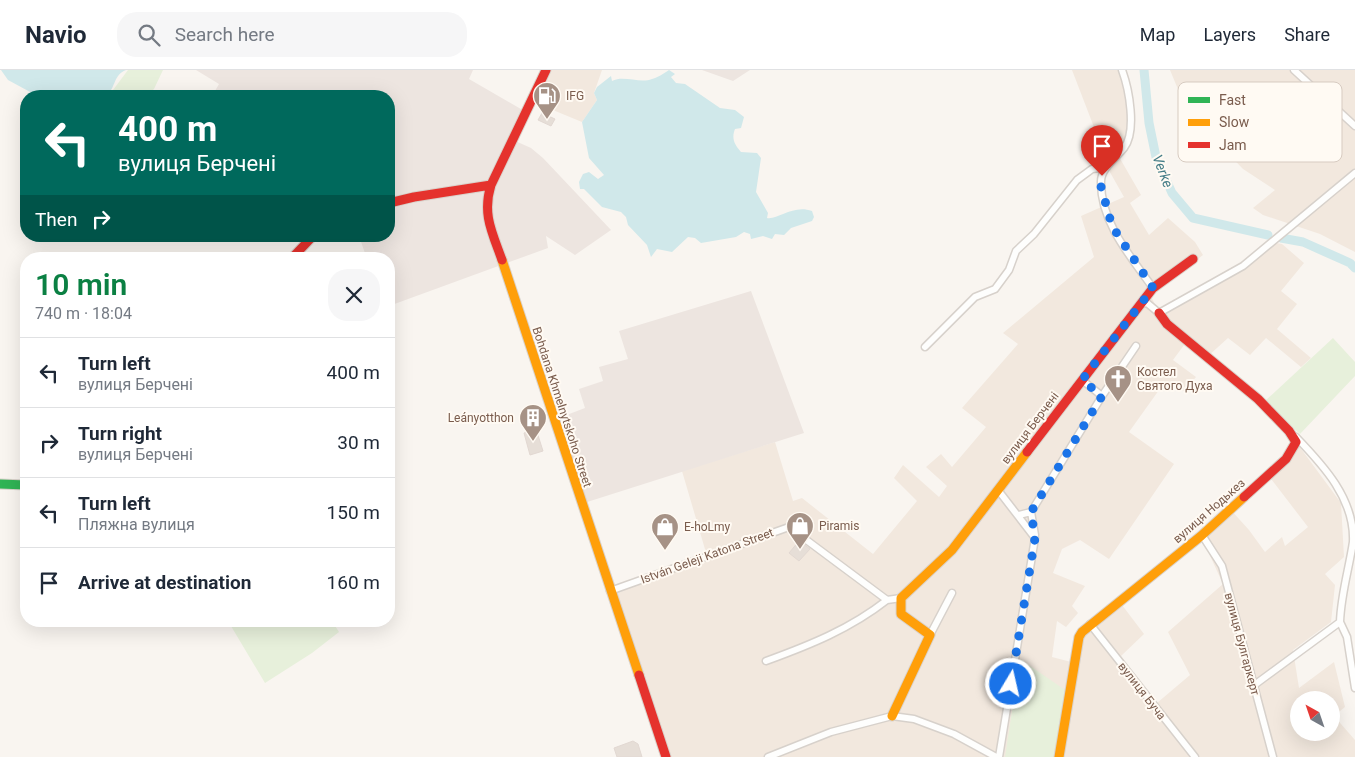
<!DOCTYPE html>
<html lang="en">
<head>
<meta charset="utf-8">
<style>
  body { margin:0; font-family:Roboto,sans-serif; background:#f6f6f7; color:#1f2937; height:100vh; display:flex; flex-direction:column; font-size:19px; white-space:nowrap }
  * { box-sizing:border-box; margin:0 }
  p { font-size:16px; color:#747a83 }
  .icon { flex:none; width:28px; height:28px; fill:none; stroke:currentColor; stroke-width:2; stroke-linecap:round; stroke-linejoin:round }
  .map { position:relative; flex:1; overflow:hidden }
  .side { position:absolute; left:20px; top:182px; width:375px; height:375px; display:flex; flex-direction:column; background:#fff; border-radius:20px; box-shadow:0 5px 20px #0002 }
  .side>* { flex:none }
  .guide { position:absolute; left:20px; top:20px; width:375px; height:152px; border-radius:20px; box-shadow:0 5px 20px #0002; background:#00695c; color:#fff; overflow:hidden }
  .needle { width:32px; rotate:320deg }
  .fabs { position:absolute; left:1290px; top:621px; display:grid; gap:10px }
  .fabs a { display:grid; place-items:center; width:50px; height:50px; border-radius:50%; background:#fff; box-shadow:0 5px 20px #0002; font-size:25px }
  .pin { position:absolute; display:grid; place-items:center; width:42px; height:42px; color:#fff; margin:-51px -21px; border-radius:50% 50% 50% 0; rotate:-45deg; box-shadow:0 0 5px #0007 }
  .pin .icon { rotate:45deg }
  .me { position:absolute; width:55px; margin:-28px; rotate:9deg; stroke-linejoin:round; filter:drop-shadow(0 0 4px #0008) }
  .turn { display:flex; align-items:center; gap:18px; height:105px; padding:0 15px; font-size:22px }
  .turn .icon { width:65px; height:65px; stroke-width:2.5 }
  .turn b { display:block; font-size:35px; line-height:42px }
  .then { display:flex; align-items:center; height:48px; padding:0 15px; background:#0003; gap:10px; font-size:19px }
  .round { display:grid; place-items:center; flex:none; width:52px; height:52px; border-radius:20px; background:#f6f6f7 }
  .head { display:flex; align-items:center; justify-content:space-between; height:85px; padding:0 15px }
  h1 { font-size:30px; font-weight:600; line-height:38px; color:#0b8043 }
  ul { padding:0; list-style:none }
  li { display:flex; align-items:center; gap:15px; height:70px; padding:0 15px; border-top:1px solid #e0e1e3 }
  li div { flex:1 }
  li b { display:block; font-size:19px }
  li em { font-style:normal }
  header { display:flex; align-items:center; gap:30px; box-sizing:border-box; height:70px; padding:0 25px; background:#fff; border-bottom:1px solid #e0e1e3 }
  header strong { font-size:24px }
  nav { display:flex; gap:28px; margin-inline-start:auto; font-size:18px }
  .search { width:350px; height:45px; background:#f6f6f7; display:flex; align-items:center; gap:12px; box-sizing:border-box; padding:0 18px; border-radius:20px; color:#747a83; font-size:19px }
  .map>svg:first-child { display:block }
  .residential { fill:#f2e8de; fill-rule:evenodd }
  .industrial { fill:#ede5e0 }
  .green { fill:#e7f0db }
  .water { fill:#d0e8ea }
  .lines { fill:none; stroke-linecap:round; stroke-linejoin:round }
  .river { stroke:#d0e8ea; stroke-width:9 }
  .building { fill:#e6ded7; stroke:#e2d8d2 }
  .street-casing { stroke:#d7d1cb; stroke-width:9 }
  .fast-casing { stroke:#d9d2cb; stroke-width:11 }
  .slow-casing { stroke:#d9d2cb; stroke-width:11 }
  .jam-casing { stroke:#d9d2cb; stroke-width:11 }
  .street { stroke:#fefefd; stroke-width:6 }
  .fast { stroke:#30b455; stroke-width:9 }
  .slow { stroke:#ff9f0a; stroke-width:9 }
  .jam { stroke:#e5322d; stroke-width:9 }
  .route { stroke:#1a73e8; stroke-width:9; stroke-dasharray:0 16.2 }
  .labels { text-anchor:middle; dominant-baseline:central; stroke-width:4; stroke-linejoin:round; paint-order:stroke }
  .poi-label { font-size:12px; fill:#7a5c4d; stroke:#fffaf3; text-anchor:start }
  .street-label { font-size:12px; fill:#7a5c4d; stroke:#fffaf3 }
  .water-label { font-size:14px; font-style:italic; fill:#437c86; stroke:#fffaf3 }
  .key { fill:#fffaf3; stroke:#d7cbc1; stroke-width:1 }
  .key-label { font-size:14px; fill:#7a5c4d }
</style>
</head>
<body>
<header>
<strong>Navio</strong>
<div class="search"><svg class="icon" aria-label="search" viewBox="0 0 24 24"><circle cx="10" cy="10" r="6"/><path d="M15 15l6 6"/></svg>Search here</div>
<nav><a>Map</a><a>Layers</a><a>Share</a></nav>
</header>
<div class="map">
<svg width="1355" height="687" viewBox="0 0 1355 687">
  <rect width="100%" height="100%" fill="#f9f5f0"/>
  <path class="residential" d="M546,0H602L594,23L597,30L582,52L531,31Z
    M1072,0H1122L1126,10L1129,69L1102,78Z
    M1170,0H1355V182L1320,164L1263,145L1253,138L1275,120L1243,99L1187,41Z
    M1118,85L1141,125L1130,133L1149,165L1168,148L1195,172L1203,185L1151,226L1159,243L1243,196L1271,172L1282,174L1304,193L1281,221L1297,234L1277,259L1311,288L1301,297L1266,268L1250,285L1228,268L1207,287L1187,271L1173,290L1196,307L1184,321L1164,313L1129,362L1174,394L1109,489L1080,470L1062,479L1053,503L1085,516L1072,536L1078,543L1066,557L1057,551L1052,587L1075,593L1079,567L1119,531L1144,564L1121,586L1157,633L1190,605L1168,562L1223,514L1201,466L1230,439L1249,460L1265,482L1282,467L1285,476L1308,457L1268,405L1296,372L1341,433L1344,487L1325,504L1335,515L1331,552L1293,580L1299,618L1334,592L1345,637L1334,646L1355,670V687H666L610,521L707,486L682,401L775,372L793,431L802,428L873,484L917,431L894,408L903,395L939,427L947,416L926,397L941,384L952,397L986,357L962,338L1018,274L1003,263L1094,187L1081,146L1124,127L1107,97ZM1299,630H1331V662H1299Z"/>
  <path class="industrial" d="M196,0H473L469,9L526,42L513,70L531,78L543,88L611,160L575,185L546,166L548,178L389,236V189H367L359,166H389V26H212L219,14Z
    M702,0H750L733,11Z
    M751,221L804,363L584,433L556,349L585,338L579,319L603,311L599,297L628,289L619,261Z"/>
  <path class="green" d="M128,0H163L154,19L146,26H104L113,20Z
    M1333,268L1355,292V306L1300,364L1264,332Z
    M228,551H332L339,562L312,583L265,613Z
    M1020,589L1068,622L1057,687H1005Z"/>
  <path class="water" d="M1,0H126C113,5 116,18 106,26H34L32,23L8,10Z
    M669,0L675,4L671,7L676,13L685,14L720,38L735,40L744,47L741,58L735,59C731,69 735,75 741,82L757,83L761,88L756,122L768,143L767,148C778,150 793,134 812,141L814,147L812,151L791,158L784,165L775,164L772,169L763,166L751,169L750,164L744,162L736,167L701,173L695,168L688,167L672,182L657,179L651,187L647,175L628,155L626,147L621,142L602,137L584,119H580L579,112L583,104L589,102L598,109L604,105L589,88L582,52L597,30L594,23L597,17L611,6L612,11C624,5 640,14 652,9C659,7 663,4 669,0Z"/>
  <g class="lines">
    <path class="river" d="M1144,0L1149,53L1156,87L1172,123L1193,148L1268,165
      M1281,168L1303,172L1350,193L1355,198"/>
  </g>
  <path class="building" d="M542,43L555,49L551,56L538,50Z
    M536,359L543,381L530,385L524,363Z
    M799,471L810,479L799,491L789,483Z
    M633,671L638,674L642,687H617L614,678Z"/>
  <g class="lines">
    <defs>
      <path id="street" d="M1122,0C1129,19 1137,61 1124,78C1116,88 1100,99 1101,113C1101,153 1131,187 1153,218
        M1294,0L1355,56
        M1141,234L1147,233L1159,243L1243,196L1355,103
        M925,277L975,227L995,219L1009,200L1016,181L1034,164L1077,110L1092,99L1107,97
        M1102,326L1136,276
        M998,420L1035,468L999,687
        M1031,442L1035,465
        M1019,445L1031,442L1102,326L1082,310
        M1202,465L1222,496L1273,687
        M610,521L789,457L887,530L901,528
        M1340,552L1347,567L1355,618
        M1090,554L1195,687
        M930,565L952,523
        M766,591C810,575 850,559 887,530
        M1253,616L1340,552C1341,524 1349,499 1353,472C1355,429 1323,395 1296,367
        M768,687L831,662L892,646L914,649L954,664L996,687"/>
      <path id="fast" d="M0,414L26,415"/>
      <path id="slow" d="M502,190L639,605
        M892,646L930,565L901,544V528L952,480L1027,382
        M1059,687L1079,567L1082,562L1201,466L1244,427"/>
      <path id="jam" d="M389,133L414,127L491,115
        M291,189L313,166
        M502,190C492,162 482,144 491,115L546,0
        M1159,243L1167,254L1258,329L1289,361L1296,372L1286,389L1244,427
        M1027,382L1153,218L1193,189
        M639,605L666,687"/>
    </defs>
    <use href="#street" class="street-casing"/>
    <use href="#fast" class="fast-casing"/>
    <use href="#slow" class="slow-casing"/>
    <use href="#jam" class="jam-casing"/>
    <use href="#street" class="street"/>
    <use href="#fast" class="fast"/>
    <use href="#slow" class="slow"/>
    <use href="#jam" class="jam"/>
  </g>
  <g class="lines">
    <path class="route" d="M1011,614L1035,468L1031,442L1102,326L1082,310L1153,218L1112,156L1100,113L1102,106"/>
  </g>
  <defs>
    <symbol id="fuel-pin" viewBox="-11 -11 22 30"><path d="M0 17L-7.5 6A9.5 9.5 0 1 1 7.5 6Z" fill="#a69286" stroke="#fffaf3"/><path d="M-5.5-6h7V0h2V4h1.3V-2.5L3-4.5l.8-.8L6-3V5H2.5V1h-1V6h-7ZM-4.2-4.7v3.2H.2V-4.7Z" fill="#fff"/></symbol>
    <symbol id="church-pin" viewBox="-11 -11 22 30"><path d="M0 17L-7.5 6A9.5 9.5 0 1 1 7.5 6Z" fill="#a69286" stroke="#fffaf3"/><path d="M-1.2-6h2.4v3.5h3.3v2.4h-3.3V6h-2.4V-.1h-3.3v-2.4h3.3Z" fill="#fff"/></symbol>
    <symbol id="building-pin" viewBox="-11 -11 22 30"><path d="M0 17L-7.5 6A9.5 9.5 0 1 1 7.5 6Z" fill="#a69286" stroke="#fffaf3"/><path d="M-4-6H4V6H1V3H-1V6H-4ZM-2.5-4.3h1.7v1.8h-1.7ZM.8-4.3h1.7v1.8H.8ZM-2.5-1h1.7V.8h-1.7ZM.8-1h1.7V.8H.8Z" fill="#fff"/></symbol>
    <symbol id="shop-pin" viewBox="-11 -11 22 30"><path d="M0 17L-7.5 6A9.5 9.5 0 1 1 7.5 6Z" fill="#a69286" stroke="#fffaf3"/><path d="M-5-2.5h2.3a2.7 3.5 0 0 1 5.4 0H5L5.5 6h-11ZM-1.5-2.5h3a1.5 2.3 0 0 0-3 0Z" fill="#fff"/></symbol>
  </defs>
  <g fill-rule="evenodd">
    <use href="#fuel-pin" x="531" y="10" width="32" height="43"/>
    <use href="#church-pin" x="1102" y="293" width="32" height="43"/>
    <use href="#building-pin" x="517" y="332" width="32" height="43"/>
    <use href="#shop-pin" x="784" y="440" width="32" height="43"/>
    <use href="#shop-pin" x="649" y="441" width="32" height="43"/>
  </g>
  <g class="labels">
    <g class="poi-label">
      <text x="566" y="26">IFG</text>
      <text x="1137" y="302">Костел<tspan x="1137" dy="14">Святого Духа</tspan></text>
      <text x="514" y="348" text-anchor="end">Leányotthon</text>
      <text x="819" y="456">Piramis</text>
      <text x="684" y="457">E-hoLmy</text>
    </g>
    <g class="street-label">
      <text transform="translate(562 337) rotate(72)">Bohdana Khmelnytskoho Street</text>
      <text transform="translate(1030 358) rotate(-53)">вулиця Берчені</text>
      <text transform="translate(1209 441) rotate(-41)">вулиця Нодькез</text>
      <text transform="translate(707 486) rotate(-20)">István Geleji Katona Street</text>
      <text transform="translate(1242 574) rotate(75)">вулиця Булгаркерт</text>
      <text transform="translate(1142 621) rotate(52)">вулиця Буча</text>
    </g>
    <g class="water-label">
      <text transform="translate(1163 101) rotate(69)">Verke</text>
    </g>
  </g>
  <rect x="1178" y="12" width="164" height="80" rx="8" class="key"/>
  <rect x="1188" y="27" width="22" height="6" fill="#30b455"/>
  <rect x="1188" y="49" width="22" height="7" fill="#ff9f0a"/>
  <rect x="1188" y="72" width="22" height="6" fill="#e5322d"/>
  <g class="key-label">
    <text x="1219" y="35">Fast</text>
    <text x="1219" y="57">Slow</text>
    <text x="1219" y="80">Jam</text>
  </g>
</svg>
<div class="fabs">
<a><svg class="needle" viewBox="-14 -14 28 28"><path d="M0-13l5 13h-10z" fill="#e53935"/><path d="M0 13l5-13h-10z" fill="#747a83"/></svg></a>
</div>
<div class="pin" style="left:1102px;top:106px;background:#d93025"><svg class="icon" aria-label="arrive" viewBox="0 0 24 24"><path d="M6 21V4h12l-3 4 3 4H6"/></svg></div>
<svg class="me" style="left:1011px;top:614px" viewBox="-20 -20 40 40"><circle r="17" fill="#1a73e8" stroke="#fff" stroke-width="3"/><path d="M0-11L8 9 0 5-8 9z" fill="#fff"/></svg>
<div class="guide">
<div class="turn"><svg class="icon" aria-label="left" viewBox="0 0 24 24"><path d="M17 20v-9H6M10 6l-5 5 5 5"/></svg><div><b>400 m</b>вулиця Берчені</div></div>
<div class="then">Then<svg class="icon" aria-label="right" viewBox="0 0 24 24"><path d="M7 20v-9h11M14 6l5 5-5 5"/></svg></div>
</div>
<section class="side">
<div class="head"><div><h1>10 min</h1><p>740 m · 18:04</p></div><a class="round"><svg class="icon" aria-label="close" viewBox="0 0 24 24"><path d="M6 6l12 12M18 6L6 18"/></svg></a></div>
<ul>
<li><svg class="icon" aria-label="left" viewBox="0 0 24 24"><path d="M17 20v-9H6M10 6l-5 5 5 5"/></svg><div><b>Turn left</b><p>вулиця Берчені</p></div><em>400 m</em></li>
<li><svg class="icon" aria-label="right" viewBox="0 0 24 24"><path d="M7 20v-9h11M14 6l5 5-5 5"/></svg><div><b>Turn right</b><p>вулиця Берчені</p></div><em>30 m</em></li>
<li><svg class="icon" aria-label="left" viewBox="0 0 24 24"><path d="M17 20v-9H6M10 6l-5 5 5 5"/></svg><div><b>Turn left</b><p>Пляжна вулиця</p></div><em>150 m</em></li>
<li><svg class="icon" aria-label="arrive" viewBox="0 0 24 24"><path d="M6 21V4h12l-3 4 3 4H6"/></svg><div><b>Arrive at destination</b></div><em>160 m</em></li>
</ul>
</section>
</div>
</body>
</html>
